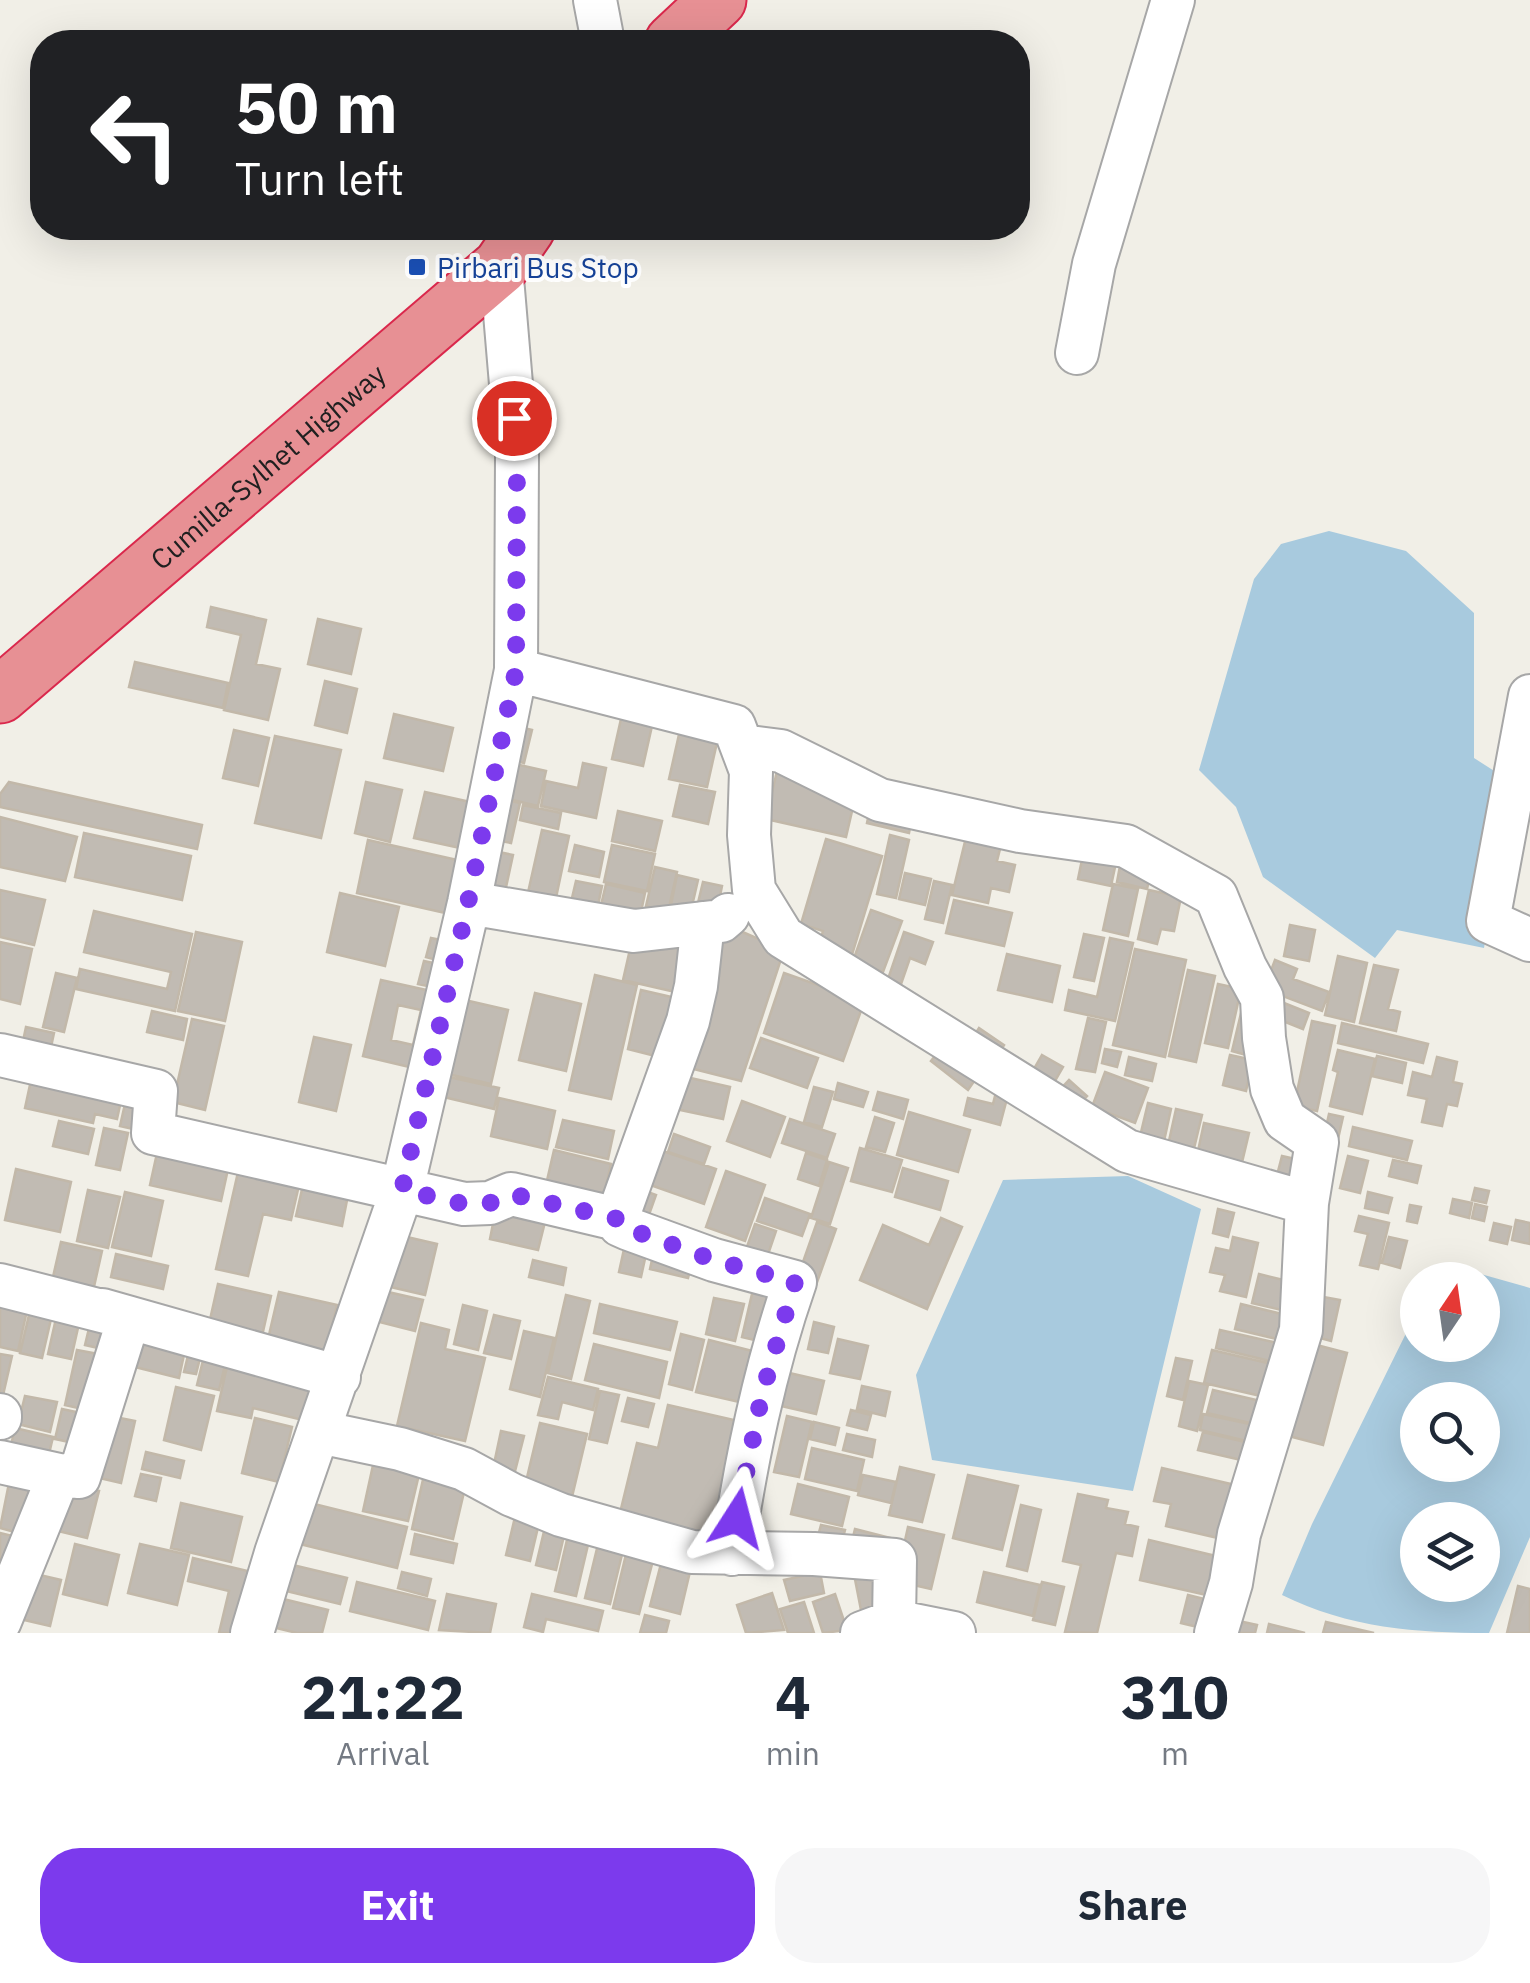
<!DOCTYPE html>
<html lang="en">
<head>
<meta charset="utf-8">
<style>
  body { margin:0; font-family:"IBM Plex Sans",sans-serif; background:#f6f6f7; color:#1f2937; height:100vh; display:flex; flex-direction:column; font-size:38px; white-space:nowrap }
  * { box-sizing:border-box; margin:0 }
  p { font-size:32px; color:#747a83 }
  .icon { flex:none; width:55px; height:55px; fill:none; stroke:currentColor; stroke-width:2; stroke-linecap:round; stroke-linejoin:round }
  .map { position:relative; height:1633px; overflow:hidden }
  .sheet { display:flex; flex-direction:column; background:#fff; flex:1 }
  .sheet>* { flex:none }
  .guide { position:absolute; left:30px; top:30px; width:1000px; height:210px; border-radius:40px; box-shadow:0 10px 40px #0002; background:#202124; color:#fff; overflow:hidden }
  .needle { width:65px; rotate:13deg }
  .buttons { position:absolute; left:1400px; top:1262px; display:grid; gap:20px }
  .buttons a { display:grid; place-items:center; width:100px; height:100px; border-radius:50%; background:#fff; box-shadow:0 10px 40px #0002; font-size:50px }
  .pin { position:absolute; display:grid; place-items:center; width:85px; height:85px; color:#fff; margin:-42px; border:5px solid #fff; border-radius:50%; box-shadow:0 2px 10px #0007 }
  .me { position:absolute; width:110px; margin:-55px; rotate:9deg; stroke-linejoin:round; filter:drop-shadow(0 0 8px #0008) }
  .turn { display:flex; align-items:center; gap:35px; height:210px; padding:0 40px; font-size:45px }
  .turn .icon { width:130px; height:130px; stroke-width:2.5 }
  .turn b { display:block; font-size:70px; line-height:85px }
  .eta { display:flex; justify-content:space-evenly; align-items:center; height:170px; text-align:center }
  .eta b { font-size:60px; font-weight:700; line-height:70px }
  .cta { display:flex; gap:20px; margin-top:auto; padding:20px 40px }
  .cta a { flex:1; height:115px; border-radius:40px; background:#7c3aed; color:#fff; font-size:40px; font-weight:700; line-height:115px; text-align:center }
  .cta a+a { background:#f6f6f7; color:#1f2937 }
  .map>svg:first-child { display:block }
  .water { fill:#a8cade; fill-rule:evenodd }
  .building { fill:#c1bbb3; stroke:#c2b8a9; stroke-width:2.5; fill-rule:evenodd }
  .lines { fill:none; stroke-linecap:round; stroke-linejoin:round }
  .minor-casing { stroke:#a7a7a7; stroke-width:46 }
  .highway-casing { stroke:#da284c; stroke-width:59 }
  .minor { stroke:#fff; stroke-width:42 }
  .highway { stroke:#e79094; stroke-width:55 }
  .route { stroke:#7c3aed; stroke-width:18; stroke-dasharray:0 32.4 }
  .transit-dot { fill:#1a4fb4; stroke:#fff; stroke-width:4 }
  .labels { text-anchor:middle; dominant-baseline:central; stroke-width:8; stroke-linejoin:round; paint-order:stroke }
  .transit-label { font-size:28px; fill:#164399; stroke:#fff; text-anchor:start }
  .street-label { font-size:28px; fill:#202020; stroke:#fff }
</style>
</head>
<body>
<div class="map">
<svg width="1530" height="1633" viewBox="0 0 1530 1633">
  <rect width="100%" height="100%" fill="#f1efe7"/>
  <path class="water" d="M1329,531L1406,551L1474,613V758L1513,783L1484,948L1397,930L1375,958L1263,877L1236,807L1199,770L1254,579L1281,544Z
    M1128,1176L1201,1209L1133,1491L932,1460L916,1375L1003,1180Z
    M1470,1271L1530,1288V1537L1489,1633C1417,1633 1348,1628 1282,1595L1312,1524L1417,1311L1418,1345H1482V1280H1454ZM1418,1400H1482V1465H1418ZM1418,1520H1482V1585H1418Z"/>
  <path class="building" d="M211,607L266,620L256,664L280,669L268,720L224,710L241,635L207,627Z
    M318,619L361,629L351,674L308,664Z
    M135,662L228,683L223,708L129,687Z
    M325,681L357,689L347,733L315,725Z
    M623,710L654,717L643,766L612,759Z
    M394,714L453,728L443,771L384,758Z
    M507,724L532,730L524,763L500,757Z
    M234,730L269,738L258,786L223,778Z
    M680,730L718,738L707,787L669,779Z
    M275,736L341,750L321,838L255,823Z
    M583,763L606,768L596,818L541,806L546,781L578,788Z
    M515,764L546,771L538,806L508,799Z
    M777,771L857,790L846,837L766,819Z
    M9,782L202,825L197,849L0,807V794Z
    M366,782L402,790L390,842L355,833Z
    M680,785L715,792L708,824L673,816Z
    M425,792L484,805L474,851L414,838Z
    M493,797L520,803L511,843L485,838Z
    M871,803L913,812L909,833L867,823Z
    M523,805L561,813L558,829L520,820Z
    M618,811L662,821L655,851L612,841Z
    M0,817L77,837L65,881L0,867Z
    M970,821L1005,829L997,861L1015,865L1009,892L991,888L988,903L952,895Z
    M542,830L569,836L553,912L525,906Z
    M84,833L191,856L182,900L75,877Z
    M890,835L909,840L896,898L877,894Z
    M826,839L882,856L851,958L818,948L823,931L801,924Z
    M368,840L466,862L454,915L357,893Z
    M575,845L604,852L599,877L569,871Z
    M612,845L655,854L647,891L604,882Z
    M1085,845L1118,853L1111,886L1078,879Z
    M485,849L513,855L503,901L476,895Z
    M1122,855L1153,863L1147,889L1117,882Z
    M655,867L677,872L668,912L646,906Z
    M905,873L931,879L925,905L899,899Z
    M677,875L698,880L689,919L669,915Z
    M576,881L602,886L595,920L568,915Z
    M934,881L952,885L943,923L925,919Z
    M703,882L722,886L717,911L697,907Z
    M606,884L645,893L638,926L598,918Z
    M1113,884L1138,889L1128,936L1103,930Z
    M0,890L45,900L34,945L0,937Z
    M1149,890L1181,897L1174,931L1161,929L1157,944L1138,939Z
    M340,893L399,907L385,966L327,952Z
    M954,900L1012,913L1004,946L946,933Z
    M871,910L902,921L883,972L853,961Z
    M94,911L192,934L175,1011L76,989L80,969L167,989L171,972L84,952Z
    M1290,925L1315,930L1309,961L1284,956Z
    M738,930L784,950L741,1081L686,1067L718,935Z
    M196,932L242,942L225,1021L178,1011Z
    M904,932L933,942L925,964L910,958L901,984L888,979Z
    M1084,934L1104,938L1094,981L1074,977Z
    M633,936L694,949L684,994L623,980Z
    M431,938L441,940L437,960L426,957Z
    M1110,938L1133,943L1115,1021L1065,1010L1069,990L1097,997Z
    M0,942L32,949L20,1004L0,999Z
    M1135,949L1186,960L1165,1057L1113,1045Z
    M1007,954L1060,966L1052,1002L998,990Z
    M1338,956L1367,963L1354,1022L1325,1015Z
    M1275,960L1297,969L1293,979L1329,992L1322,1011L1264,989Z
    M424,961L447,966L442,989L418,984Z
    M1374,965L1398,970L1388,1009L1400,1012L1396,1031L1360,1023Z
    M1188,970L1215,976L1196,1062L1169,1056Z
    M56,973L77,978L64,1032L43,1027Z
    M784,973L832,990L867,994L843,1061L764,1033Z
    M595,975L637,985L611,1099L569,1090Z
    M381,980L440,993L422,1070L363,1056ZM398,1005L421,1010L413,1045L391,1040Z
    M1218,984L1241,989L1228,1048L1205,1043Z
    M641,990L680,999L667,1059L628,1049Z
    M535,993L581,1004L566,1071L519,1060Z
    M456,998L508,1010L491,1084L439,1072Z
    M1274,999L1309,1013L1303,1029L1268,1015Z
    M1242,1009L1250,1056L1232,1051Z
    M152,1011L187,1019L183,1040L147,1032Z
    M1088,1018L1106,1022L1095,1072L1076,1069Z
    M192,1019L224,1026L205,1110L173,1102Z
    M1312,1021L1335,1026L1317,1111L1294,1106Z
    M1342,1023L1428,1044L1423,1063L1338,1043Z
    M26,1027L54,1033L48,1061L20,1055Z
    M979,1028L1004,1045L997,1056L972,1039Z
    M314,1037L351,1045L336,1111L299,1102Z
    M761,1038L818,1058L807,1088L750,1068Z
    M941,1048L977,1077L968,1090L931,1061Z
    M1105,1049L1121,1052L1117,1067L1102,1063Z
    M1338,1050L1375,1059L1362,1114L1330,1106L1338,1072L1333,1070Z
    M1042,1055L1063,1067L1048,1093L1027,1081Z
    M1230,1055L1253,1060L1246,1091L1223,1085Z
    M1377,1056L1406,1063L1402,1083L1372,1076Z
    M1129,1057L1156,1064L1152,1081L1125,1075Z
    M1437,1057L1457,1062L1453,1082L1462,1084L1457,1106L1447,1104L1442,1126L1422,1122L1427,1099L1408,1095L1413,1072L1432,1077Z
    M34,1066L124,1087L117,1119L95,1114L93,1123L25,1108Z
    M1105,1072L1148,1088L1135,1123L1092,1107Z
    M435,1074L499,1088L494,1109L431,1094Z
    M673,1074L730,1087L723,1119L666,1107Z
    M1069,1080L1087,1096L1073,1111L1055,1095Z
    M838,1083L868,1092L863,1107L834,1099Z
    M814,1087L833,1092L822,1127L804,1122Z
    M997,1088L1009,1091L1000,1125L964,1115L968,1098L993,1104Z
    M878,1092L908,1100L903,1119L873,1110Z
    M127,1095L149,1100L142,1131L120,1126Z
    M499,1098L555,1111L547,1149L491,1136Z
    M742,1101L785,1117L770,1157L727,1141Z
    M1148,1103L1171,1109L1161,1155L1137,1149Z
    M1176,1109L1202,1115L1190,1165L1165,1159Z
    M909,1112L970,1130L958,1172L897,1155Z
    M1329,1114L1343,1117L1338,1139L1324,1136Z
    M875,1117L894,1123L885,1152L866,1147Z
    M790,1119L835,1134L827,1158L782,1143Z
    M563,1120L614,1131L608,1159L556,1147Z
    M59,1121L94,1129L88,1154L53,1146Z
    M1204,1123L1249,1133L1239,1175L1195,1165Z
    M1353,1127L1412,1141L1407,1160L1349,1146Z
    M104,1128L128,1133L120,1170L96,1165Z
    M674,1134L710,1147L704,1164L668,1152Z
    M159,1144L230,1160L221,1201L150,1185Z
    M648,1146L716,1169L704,1204L636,1180Z
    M860,1148L902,1160L892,1192L851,1181Z
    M554,1150L611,1164L600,1212L543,1198Z
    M806,1153L827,1160L819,1186L798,1179Z
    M1282,1156L1304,1161L1299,1184L1276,1179Z
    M1348,1156L1368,1161L1360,1193L1340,1188Z
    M241,1159L302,1172L291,1220L263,1214L248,1276L216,1269Z
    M1393,1160L1421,1166L1417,1183L1389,1176Z
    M829,1162L848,1168L830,1224L811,1218Z
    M903,1168L948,1181L940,1210L895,1197Z
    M16,1169L71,1182L60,1232L5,1220Z
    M726,1171L765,1185L745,1241L706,1227Z
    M303,1185L348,1195L342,1226L296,1216Z
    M634,1187L656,1195L645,1226Z
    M1475,1188L1489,1191L1486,1203L1472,1200Z
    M88,1190L120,1197L108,1248L77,1241Z
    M125,1192L163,1201L151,1256L112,1247Z
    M1368,1192L1392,1198L1388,1213L1365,1208Z
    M765,1198L810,1214L802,1236L757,1221Z
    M1453,1199L1472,1203L1469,1218L1450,1213Z
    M497,1203L547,1214L538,1250L490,1239Z
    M1475,1204L1487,1207L1484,1221L1472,1218Z
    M1410,1205L1421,1207L1417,1223L1407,1221Z
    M1218,1209L1234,1213L1228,1237L1213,1233Z
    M1359,1216L1389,1223L1378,1269L1360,1265L1368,1234L1355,1231Z
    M941,1218L962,1227L927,1309L860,1280L883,1225L929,1245Z
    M1516,1220L1530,1223V1244L1512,1240Z
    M817,1222L836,1229L815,1288L796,1282Z
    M1494,1223L1511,1227L1507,1244L1490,1240Z
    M755,1224L776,1231L764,1266L743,1258Z
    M394,1234L437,1244L425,1295L382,1285Z
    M1233,1237L1258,1243L1246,1297L1220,1291L1225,1275L1210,1272L1216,1248L1230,1251Z
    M1389,1237L1407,1241L1400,1268L1382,1263Z
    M626,1240L648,1245L641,1277L619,1272Z
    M61,1242L102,1251L91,1300L50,1290Z
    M655,1246L694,1255L688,1278L650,1269Z
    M116,1254L168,1266L163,1289L111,1277Z
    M533,1260L566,1268L563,1285L529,1277Z
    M1259,1274L1296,1283L1290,1312L1252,1303Z
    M755,1281L776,1286L763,1342L742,1337Z
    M218,1284L271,1296L260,1345L207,1333Z
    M375,1289L423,1300L415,1331L368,1319Z
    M0,1290L30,1297L18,1351L0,1347Z
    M279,1292L337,1305L323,1365L265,1352Z
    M566,1295L590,1301L571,1379L548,1373Z
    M1318,1296L1340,1300L1331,1341L1309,1335Z
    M714,1298L744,1304L735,1341L706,1334Z
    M32,1302L54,1306L42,1358L20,1353Z
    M600,1304L677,1322L670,1350L594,1333Z
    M1241,1304L1290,1316L1285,1341L1235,1329Z
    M59,1305L82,1310L71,1359L48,1354Z
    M463,1305L487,1311L478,1350L454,1344Z
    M494,1315L520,1321L511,1359L484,1353Z
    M91,1320L116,1326L111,1351L85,1345Z
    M814,1322L834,1327L828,1353L808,1349Z
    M133,1323L188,1336L179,1378L123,1364Z
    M421,1323L449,1330L445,1349L485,1358L465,1441L397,1426Z
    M1220,1330L1282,1344L1278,1363L1216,1348Z
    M524,1331L554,1338L540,1397L510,1389Z
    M681,1334L704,1340L692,1390L669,1384Z
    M838,1339L868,1346L860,1379L830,1373Z
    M709,1340L760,1353L748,1404L696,1392Z
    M1305,1342L1347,1353L1323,1445L1281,1434Z
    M191,1343L203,1346L196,1374L184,1372Z
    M207,1344L229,1349L219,1390L197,1385Z
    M594,1344L667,1362L659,1398L585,1380Z
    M77,1350L109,1356L96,1412L65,1405Z
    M1212,1350L1272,1364L1265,1397L1204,1383Z
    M230,1353L322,1375L311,1422L253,1408L251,1418L217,1411Z
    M0,1354L12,1356L1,1404H0Z
    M1176,1358L1192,1361L1183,1400L1167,1396Z
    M772,1369L824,1381L816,1414L764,1402Z
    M548,1377L598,1389L593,1410L562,1402L558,1419L538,1415Z
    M1189,1381L1208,1385L1197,1431L1179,1426Z
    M862,1386L890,1392L885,1416L857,1409Z
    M176,1387L214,1396L201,1450L164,1440Z
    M1213,1390L1269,1403L1263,1426L1207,1413Z
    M600,1391L619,1395L607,1443L589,1439Z
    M25,1396L57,1402L50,1432L18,1424Z
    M628,1398L654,1404L648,1427L622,1421Z
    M668,1405L751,1424L723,1542L619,1517L637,1443L658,1448Z
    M62,1409L90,1415L83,1445L55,1439Z
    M851,1410L871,1415L867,1430L847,1425Z
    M1203,1414L1259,1426L1255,1443L1200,1430Z
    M105,1415L135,1421L121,1483L91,1476Z
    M787,1416L812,1422L799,1477L774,1472Z
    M255,1418L292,1427L279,1482L242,1473Z
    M814,1422L839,1428L835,1445L810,1439Z
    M540,1423L587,1434L571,1501L524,1490Z
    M15,1428L53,1437L45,1471L7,1462Z
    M501,1431L524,1436L512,1483L491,1478Z
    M1203,1432L1258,1445L1254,1463L1198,1450Z
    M847,1434L875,1440L872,1457L843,1450Z
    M812,1448L864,1460L857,1491L805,1479Z
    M146,1452L184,1461L180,1478L142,1469Z
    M375,1456L421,1466L408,1521L363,1511Z
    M426,1466L468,1475L453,1539L412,1529Z
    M900,1467L934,1475L922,1522L889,1515Z
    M12,1468L43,1504L26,1500L18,1533L0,1528Z
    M1162,1468L1248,1488L1235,1542L1166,1526L1171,1504L1154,1501Z
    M141,1474L161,1478L156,1501L135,1496Z
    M863,1475L896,1482L891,1503L858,1495Z
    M968,1475L1018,1486L1002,1550L953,1538Z
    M61,1482L99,1491L87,1538L50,1529Z
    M798,1484L849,1497L842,1526L791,1514Z
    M1078,1494L1108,1500L1106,1508L1128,1512L1125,1524L1138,1527L1132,1556L1116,1553L1097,1633L1065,1632L1081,1565L1063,1561Z
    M181,1503L242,1517L231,1562L171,1548Z
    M310,1503L407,1527L397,1568L300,1544Z
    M1021,1505L1041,1510L1027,1571L1007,1566Z
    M515,1517L539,1523L530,1561L506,1555Z
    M546,1523L566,1527L556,1570L536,1565Z
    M821,1525L845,1530L839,1553L815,1547Z
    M570,1527L591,1532L576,1596L555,1591Z
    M908,1527L944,1535L931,1589L896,1581Z
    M855,1529L890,1538L886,1554L851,1545Z
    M601,1532L626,1538L610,1604L585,1598Z
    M0,1533L21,1538L0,1577Z
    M415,1534L457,1544L453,1563L411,1554Z
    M1149,1540L1220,1557L1211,1596L1140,1580Z
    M629,1542L656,1549L639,1614L613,1608Z
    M75,1544L119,1555L107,1605L63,1594Z
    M140,1544L189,1555L177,1605L128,1593Z
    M664,1552L693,1559L680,1614L650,1606Z
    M193,1558L260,1574L246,1633H219L229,1591L188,1581Z
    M280,1562L347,1578L340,1604L274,1588Z
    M885,1564L893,1605L861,1610L853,1569Z
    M402,1572L431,1579L427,1596L398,1588Z
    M820,1572L824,1593L790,1601L784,1580Z
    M984,1572L1040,1585L1033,1616L977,1602Z
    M31,1573L61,1580L50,1626L20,1619Z
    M357,1582L435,1601L428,1630L350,1611Z
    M1042,1582L1064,1587L1055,1625L1033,1620Z
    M1518,1586L1530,1589V1633H1507Z
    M772,1593L784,1630L746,1633L737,1605Z
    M447,1594L496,1604L490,1633L439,1630Z
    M532,1594L603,1611L598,1631L546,1619L543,1632L524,1627Z
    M835,1594L847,1630L823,1633L813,1602Z
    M1188,1595L1216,1602L1210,1630L1181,1623Z
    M271,1596L328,1610L322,1633H297L264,1625Z
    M804,1602L814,1633H788L780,1609Z
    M645,1615L669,1621L666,1633H640Z
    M1225,1618L1257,1625L1255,1633H1226Z
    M1326,1622L1374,1633H1323Z
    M1269,1624L1305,1633H1267Z"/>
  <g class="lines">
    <defs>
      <path id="minor" d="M595,0L603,42
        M1077,353L1094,264L1173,0
        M516,670L734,726L751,771L749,835L754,890L783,937L1127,1151L1307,1203L1301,1330L1239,1534L1231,1583L1216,1633
        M1530,696L1488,921L1530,940
        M742,746L781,751L880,800L1020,831L1126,846L1216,896L1245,967L1262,998L1264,1038L1272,1089L1285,1120L1317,1142L1307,1203
        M469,903L634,931L721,921L728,915
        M0,1055L156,1091L153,1133L464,1204L490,1203L511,1194L617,1219L688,1021L696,986L703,923
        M617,1219L620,1225L629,1229L714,1260L795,1282C764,1371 746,1461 732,1554
        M0,1285L129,1318L79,1477L59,1475L0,1621
        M102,1310L339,1377
        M0,1415V1418
        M319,1432L400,1449L464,1469L512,1495L561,1515L692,1552L814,1554L895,1560L894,1621
        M0,1462L59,1475
        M252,1633L276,1553L402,1190L469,903L516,670L517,455L501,266
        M862,1633L894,1621L954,1633"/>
      <g id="highway">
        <path d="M673,42L718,0"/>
        <path id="s1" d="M0,695L501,266L527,228"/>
      </g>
    </defs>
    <use href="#minor" class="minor-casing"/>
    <use href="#highway" class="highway-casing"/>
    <use href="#minor" class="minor"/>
    <use href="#highway" class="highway"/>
  </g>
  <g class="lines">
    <path class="route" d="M514,418L517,455L516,670L468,903L402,1190L464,1204L490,1203L511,1194L618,1219L620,1225L629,1229L714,1260L795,1282L762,1394L737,1518"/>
  </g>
  <rect class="transit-dot" x="407" y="257" width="20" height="20" rx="5"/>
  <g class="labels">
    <g class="transit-label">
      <text x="437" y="267">Pirbari Bus Stop</text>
    </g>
    <g class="street-label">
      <text stroke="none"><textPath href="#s1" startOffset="352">Cumilla-Sylhet Highway</textPath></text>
    </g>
  </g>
</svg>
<div class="buttons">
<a><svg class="needle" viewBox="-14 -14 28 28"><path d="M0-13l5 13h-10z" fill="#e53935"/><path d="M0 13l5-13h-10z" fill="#747a83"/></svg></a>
<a><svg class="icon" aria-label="search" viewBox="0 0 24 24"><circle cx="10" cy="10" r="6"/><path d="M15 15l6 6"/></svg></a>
<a><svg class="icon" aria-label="layers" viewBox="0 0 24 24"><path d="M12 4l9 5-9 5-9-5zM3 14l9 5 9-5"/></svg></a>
</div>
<div class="pin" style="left:514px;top:418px;background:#d93025"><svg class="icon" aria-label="arrive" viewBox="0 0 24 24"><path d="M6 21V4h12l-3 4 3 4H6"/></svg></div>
<svg class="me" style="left:737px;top:1518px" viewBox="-20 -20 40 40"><path d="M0-17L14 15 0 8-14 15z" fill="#7c3aed" stroke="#fff" stroke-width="4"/></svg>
<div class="guide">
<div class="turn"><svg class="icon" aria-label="left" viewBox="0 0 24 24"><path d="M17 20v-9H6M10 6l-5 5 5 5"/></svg><div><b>50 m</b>Turn left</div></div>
</div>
</div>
<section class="sheet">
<div class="eta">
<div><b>21:22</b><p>Arrival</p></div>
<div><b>4</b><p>min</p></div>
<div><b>310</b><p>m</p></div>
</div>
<div class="cta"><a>Exit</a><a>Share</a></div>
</section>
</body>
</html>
